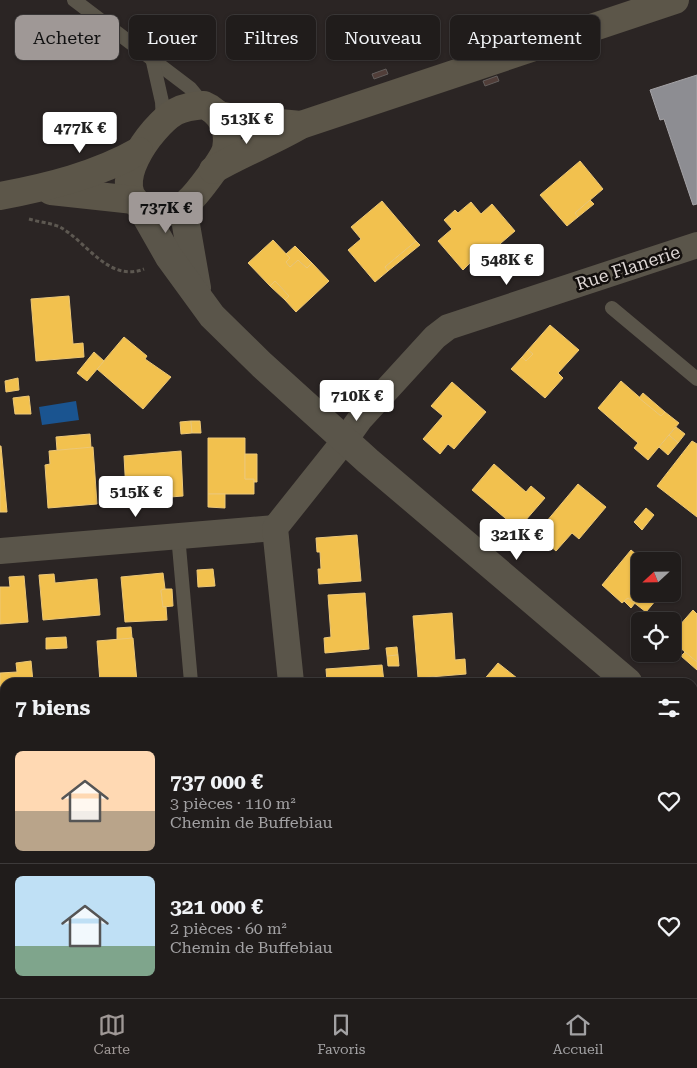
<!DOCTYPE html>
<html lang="fr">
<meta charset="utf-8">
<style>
body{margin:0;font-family:"Roboto Serif",serif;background:#2d2928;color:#f1f3f6;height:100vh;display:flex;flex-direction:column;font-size:19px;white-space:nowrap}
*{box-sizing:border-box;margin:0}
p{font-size:16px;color:#a2a1a3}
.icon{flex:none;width:28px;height:28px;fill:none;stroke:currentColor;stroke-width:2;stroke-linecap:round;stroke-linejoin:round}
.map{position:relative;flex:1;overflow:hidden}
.details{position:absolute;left:0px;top:678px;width:698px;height:321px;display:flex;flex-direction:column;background:#201c1b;border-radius:15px 15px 0 0;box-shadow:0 1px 4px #0004,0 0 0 1px #3d3a3a}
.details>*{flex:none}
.banner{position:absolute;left:15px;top:15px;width:668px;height:45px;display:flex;gap:10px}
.needle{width:32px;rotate:248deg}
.tools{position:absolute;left:631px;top:552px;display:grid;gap:10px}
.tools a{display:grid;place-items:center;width:50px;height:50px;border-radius:8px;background:#201c1b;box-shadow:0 1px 4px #0004,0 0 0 1px #3d3a3a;font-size:25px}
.price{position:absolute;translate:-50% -42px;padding:0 11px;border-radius:5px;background:#fff;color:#222;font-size:16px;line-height:32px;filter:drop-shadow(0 1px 2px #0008)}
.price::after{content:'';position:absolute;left:50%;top:30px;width:15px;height:11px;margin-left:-8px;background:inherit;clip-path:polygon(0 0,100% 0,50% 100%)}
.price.selected{background:#9f9896;color:#111}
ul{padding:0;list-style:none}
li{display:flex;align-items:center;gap:15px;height:125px;padding:0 15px}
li+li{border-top:1px solid #3d3a3a}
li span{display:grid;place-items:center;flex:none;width:140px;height:100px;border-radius:8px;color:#555}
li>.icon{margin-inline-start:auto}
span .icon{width:60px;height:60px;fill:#fffc;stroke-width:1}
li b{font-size:21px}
h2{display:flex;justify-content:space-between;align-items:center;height:60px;padding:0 15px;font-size:21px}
.chip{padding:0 18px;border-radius:8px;background:#201c1b;box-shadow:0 1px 4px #0004,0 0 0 1px #3d3a3a;font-size:18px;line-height:45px}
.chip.selected{background:#9f9896;color:#111}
.tab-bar{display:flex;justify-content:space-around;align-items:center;height:70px;border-top:1px solid #3d3a3a;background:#201c1b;font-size:14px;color:#a2a1a3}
.tab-bar a{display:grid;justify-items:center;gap:2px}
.tab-bar .selected{color:#9f9896}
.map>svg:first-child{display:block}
</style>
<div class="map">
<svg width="697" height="998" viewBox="0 0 697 998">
<rect width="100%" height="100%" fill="#2b2524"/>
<path fill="#1a5490" d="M76 401 79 420 42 425 39 407Z"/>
<g fill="#f2c14e" stroke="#ecc776">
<path d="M580 161 603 189 575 213 578 217 567 226 540 195Z"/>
<path d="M590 200 594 204 578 217 575 213Z"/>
<path d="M382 201 416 241 385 267 388 271 375 282 348 250 361 239 351 227Z"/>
<path d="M471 202 481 214 492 204 515 231 479 262 475 258 463 270 438 241 452 229 444 220 455 210 458 213Z"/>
<path d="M273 240 290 258 286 262 290 267 298 260 307 268 312 263 329 281 296 312 285 300 289 296 275 281 270 286 248 263Z"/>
<path d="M416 241 420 245 388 271 385 267Z"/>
<path d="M295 246 312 263 307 268 298 260 290 267 286 262 290 258 286 254Z"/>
<path d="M275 281 289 296 285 300 270 286Z"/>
<path d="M69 296 73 344 83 343 84 357 36 361 31 299Z"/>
<path d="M550 325 579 350 558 373 563 378 545 398 511 369 522 357 526 361 533 354 528 350Z"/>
<path d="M124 337 147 356 145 359 171 377 143 409 97 369Z"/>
<path d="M528 350 533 354 526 361 522 357Z"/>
<path d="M94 352 104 361 87 381 77 373Z"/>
<path d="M18 378 19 390 6 392 5 381Z"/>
<path d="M621 381 661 416 665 412 679 423 648 460 634 448 638 443 598 408Z"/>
<path d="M452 382 486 412 454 449 448 444 440 454 423 439 443 416 431 406Z"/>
<path d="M643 393 665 412 661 416 639 398Z"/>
<path d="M29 396 31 414H15L13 398Z"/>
<path d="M191 421 192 433 181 434 180 422Z"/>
<path d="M191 421H200L201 433H192Z"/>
<path d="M676 427 685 434 678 443 669 435Z"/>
<path d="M90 434 91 448 57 450 56 437Z"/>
<path d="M669 435 678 443 668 455 659 447Z"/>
<path d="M208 438H245V479H254V494H208Z"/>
<path d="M692 441 697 444V517L657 486Z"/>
<path d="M1 446 7 512H0V446Z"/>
<path d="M93 447 97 504 48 508 45 465 50 464 49 451Z"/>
<path d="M181 451 183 496 170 497 169 490 126 492 124 456Z"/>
<path d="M245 454H257V482H254V479H245Z"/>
<path d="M494 464 526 492 531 486 545 498 518 529 472 490Z"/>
<path d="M578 484 606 507 579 539 572 533 556 551 536 534Z"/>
<path d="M208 494H225V508L208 507Z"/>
<path d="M646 508 654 515 642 530 634 522Z"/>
<path d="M357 535 361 581 319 584 318 569H321L320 552H317L316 538Z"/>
<path d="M631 550 644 561H640V594H661L646 612 628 598 622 603 602 585Z"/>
<path d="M213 569 215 586 198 587 197 570Z"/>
<path d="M163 573 165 589 161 591 163 607 166 606 167 620 125 622 121 577Z"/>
<path d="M54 574 55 583 97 579 100 615 43 620 39 575Z"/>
<path d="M24 576 28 622 0 624V587H10L9 577Z"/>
<path d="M165 589H172L173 606 163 607 161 590Z"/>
<path d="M365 593 369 649 325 653 324 638 331 637 328 595Z"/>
<path d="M628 598 635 603 631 608 624 601Z"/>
<path d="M693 610 697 614V662L672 641V634Z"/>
<path d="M452 613 455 660 465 659 466 674 418 678 413 616Z"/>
<path d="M131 627 132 638 117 640V628Z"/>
<path d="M66 637 67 648 46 649V638Z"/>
<path d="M133 638 137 682H100L97 641Z"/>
<path d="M397 647 398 655 387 656 386 648Z"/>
<path d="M685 652 697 662V670L681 656Z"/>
<path d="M398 655 399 666H388L387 656Z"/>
<path d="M31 661 33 682H5V709H0V673L17 672 16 663Z"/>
<path d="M498 663 522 682H482Z"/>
<path d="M382 665 384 682H327L326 669Z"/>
<path d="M5 743V792H0V744Z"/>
<rect x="0" y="828" width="5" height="46"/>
<path d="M697 963V998H674L677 994H692V969Z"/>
<path d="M447 994V998H429V995Z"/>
</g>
<path fill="#8d8d92" stroke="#a5a3a6" d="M697 75V204L693 205 664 119 660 120 650 90Z"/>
<g fill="#513e39" stroke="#635e5c">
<path d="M386 69 388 74 374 79 372 74Z"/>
<path d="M497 76 499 81 485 86 483 81Z"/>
</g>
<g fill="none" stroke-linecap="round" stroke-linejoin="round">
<path stroke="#5d5851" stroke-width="3" stroke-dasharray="4 2.5" stroke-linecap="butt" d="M29 219C39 222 51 223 60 227 87 242 109 283 144 269"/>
<g stroke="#5a554a" stroke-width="14">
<path d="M74 0 190 88 204 105"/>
<path d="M153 62 162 102 163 122"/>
<path d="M612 308 697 379"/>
<path d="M178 535 191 682"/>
<path d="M0 901H5"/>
</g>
<g stroke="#5a554a" stroke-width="26">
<path d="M0 551 275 528"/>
<path d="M291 682 275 528 345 440 360 419 435 337 448 327 697 245"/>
<path d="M692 869 697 864"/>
<path d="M0 992H5"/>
<path d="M315 994 316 998"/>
<path d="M637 994V998"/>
<path d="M570 998 574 994"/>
</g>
<g stroke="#5a554a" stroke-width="28">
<path d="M189 201 186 225 197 288"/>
<path d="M140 206 169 257 212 316 262 365 368 461 628 682"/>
<path d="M692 738 697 742"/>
</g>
<g stroke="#5c5649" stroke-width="28">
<path d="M204 105C221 112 230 130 226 149 223 160 197 194 188 202 182 207 172 212 164 213 157 214 151 211 145 208 104 190 151 126 175 112 184 107 193 106 204 105Z"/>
<path d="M219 115 239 119 301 125"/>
<path d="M213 170C242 153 272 142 301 125L675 0"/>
<path d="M51 191 134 200"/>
<path d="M0 196C48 187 97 175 139 151"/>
</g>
</g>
<g text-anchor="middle" stroke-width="5" stroke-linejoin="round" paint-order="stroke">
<g font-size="18" fill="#ddd6d4" stroke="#130f0d">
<text transform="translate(628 268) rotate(-18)" y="6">Rue Flanerie</text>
</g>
</g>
</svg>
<div class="tools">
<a><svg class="needle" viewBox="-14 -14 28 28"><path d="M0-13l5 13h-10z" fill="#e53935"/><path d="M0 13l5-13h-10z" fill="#a2a1a3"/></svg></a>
<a><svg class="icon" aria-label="locate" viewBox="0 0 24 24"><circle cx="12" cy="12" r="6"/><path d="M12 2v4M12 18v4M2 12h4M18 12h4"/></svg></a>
</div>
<b class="price" style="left:247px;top:145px">513K €</b>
<b class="price" style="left:80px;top:154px">477K €</b>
<b class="price selected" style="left:166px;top:234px">737K €</b>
<b class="price" style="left:507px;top:286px">548K €</b>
<b class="price" style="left:357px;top:422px">710K €</b>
<b class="price" style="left:136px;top:518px">515K €</b>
<b class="price" style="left:517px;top:561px">321K €</b>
<div class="banner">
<a class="chip selected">Acheter</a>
<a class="chip">Louer</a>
<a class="chip">Filtres</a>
<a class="chip">Nouveau</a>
<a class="chip">Appartement</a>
</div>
<section class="details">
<h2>7 biens<svg class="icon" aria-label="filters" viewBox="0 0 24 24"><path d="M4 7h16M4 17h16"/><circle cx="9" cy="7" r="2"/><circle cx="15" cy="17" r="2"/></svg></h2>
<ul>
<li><span style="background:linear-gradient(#ffd9b3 60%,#b9a48a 0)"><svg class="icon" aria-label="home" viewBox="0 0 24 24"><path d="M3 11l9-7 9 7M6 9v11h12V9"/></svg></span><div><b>737 000 €</b><p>3 pièces · 110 m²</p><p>Chemin de Buffebiau</p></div><svg class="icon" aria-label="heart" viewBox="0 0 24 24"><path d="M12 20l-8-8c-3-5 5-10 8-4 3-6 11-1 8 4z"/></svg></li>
<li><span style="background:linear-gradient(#bfe0f5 70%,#7fa58c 0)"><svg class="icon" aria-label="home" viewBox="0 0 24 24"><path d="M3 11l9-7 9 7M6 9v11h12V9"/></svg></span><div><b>321 000 €</b><p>2 pièces · 60 m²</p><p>Chemin de Buffebiau</p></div><svg class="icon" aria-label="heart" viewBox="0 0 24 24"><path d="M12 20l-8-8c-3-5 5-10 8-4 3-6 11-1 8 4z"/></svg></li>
</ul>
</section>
</div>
<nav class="tab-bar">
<a class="selected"><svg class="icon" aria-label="map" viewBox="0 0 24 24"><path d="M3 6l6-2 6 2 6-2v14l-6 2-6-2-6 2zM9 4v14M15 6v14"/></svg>Carte</a>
<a><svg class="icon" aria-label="saved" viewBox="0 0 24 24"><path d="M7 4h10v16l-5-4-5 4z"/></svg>Favoris</a>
<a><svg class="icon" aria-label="home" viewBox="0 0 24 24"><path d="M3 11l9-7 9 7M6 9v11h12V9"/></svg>Accueil</a>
</nav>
